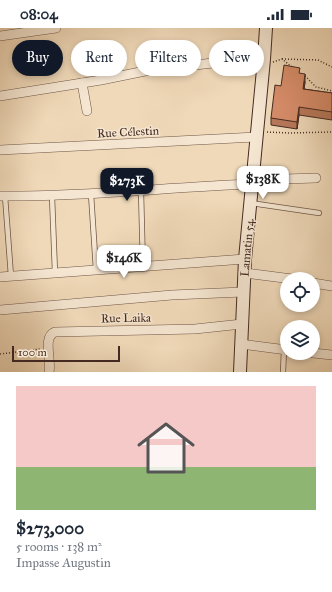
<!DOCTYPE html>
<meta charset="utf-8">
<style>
body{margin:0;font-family:"IM FELL Great Primer",serif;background:#f6f6f7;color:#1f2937;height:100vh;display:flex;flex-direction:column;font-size:15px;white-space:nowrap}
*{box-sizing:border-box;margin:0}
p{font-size:13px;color:#747a83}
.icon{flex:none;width:22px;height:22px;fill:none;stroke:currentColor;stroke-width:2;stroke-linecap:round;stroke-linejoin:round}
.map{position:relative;height:344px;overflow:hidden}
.sheet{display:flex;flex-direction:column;background:#fff;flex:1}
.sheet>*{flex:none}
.guide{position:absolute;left:12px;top:12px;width:308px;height:36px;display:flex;gap:8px}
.controls{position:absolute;left:280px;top:244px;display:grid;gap:8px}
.controls a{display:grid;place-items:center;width:40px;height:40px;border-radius:50%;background:#fff;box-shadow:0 2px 6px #0003;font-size:20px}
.scale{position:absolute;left:12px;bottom:10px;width:108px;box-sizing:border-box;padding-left:4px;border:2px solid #442a21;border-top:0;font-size:11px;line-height:14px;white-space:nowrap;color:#442a21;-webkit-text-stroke:3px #f5e6d2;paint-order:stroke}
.price{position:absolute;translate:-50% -34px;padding:0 9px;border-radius:8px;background:#fff;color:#222;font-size:13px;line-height:26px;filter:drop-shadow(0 1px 2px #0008)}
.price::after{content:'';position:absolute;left:50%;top:24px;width:12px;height:9px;margin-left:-6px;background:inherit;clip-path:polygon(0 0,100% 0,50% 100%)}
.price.active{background:#111827;color:#fff}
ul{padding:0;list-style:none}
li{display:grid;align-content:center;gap:8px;height:212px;padding:0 16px}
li+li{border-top:1px solid #e0e1e3}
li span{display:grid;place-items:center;height:124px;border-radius:0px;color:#555}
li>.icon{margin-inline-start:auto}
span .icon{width:72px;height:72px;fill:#fffc;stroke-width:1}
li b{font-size:17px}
.tag{padding:0 14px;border-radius:18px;background:#fff;box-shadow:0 2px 6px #0003;font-size:14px;line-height:36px}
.tag.active{background:#111827;color:#fff}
.status{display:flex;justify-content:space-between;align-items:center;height:28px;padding:0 20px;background:#fff;direction:ltr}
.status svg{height:11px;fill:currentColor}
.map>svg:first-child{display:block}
</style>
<div class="status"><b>08:04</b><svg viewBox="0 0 49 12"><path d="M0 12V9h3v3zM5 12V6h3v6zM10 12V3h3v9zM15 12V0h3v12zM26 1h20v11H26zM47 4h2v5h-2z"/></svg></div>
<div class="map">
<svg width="332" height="344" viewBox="0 0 332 344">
<rect width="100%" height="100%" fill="#f0d9b9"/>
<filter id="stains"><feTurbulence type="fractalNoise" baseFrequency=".005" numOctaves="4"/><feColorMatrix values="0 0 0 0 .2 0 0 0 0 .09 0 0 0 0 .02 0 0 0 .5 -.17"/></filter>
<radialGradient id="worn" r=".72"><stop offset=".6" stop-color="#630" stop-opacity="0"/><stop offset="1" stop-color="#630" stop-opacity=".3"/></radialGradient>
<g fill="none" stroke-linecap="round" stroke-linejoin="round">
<defs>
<g id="lane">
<path d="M141 163 143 239"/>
<path d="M91 166 96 242"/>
<path d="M5 168 11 248"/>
<path d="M52 168 55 245"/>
<path d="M251 175 319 185"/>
<path d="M283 344 284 322"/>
</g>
<g id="street">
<path d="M0 8 56 0"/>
<path d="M82 55 87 83"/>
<path d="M0 68 101 52 150 42 213 35 264 31"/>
<path d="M0 122 257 109"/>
<path d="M253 152 316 150"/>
<path d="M0 168C84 169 168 159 253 156"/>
<path d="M245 245 292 251"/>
<path d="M0 249 245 231"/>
<path d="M313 255 332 258"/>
<path d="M0 282 172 267 243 264"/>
<path d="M241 316 287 322"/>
<path d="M313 325 332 327"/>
<path d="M49 344C52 333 42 309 55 304L195 301 242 296"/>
</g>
<path id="secondary" d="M240 344 245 231 264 31 266 0"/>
</defs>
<use href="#lane" stroke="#6f5647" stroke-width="6"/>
<use href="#street" stroke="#6f5647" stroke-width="10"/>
<use href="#secondary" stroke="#442a21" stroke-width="14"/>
<g stroke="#442a21" stroke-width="1.5" stroke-dasharray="1 2" stroke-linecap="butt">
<path d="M282 31 318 32 332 39"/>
<path d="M273 34 282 31 292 39"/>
<path d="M305 48 316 59 332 63"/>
<path d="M267 104 289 105 332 104"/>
<path d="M0 326 40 321"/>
</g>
<use href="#lane" stroke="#f5e6d2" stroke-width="4.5"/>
<use href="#street" stroke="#f5e6d2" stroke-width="9"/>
<use href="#secondary" stroke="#f5e6d2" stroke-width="12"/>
</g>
<path fill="#b8785a" stroke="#442a21" d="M300 45 305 54 304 61 332 65V92L299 87 297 101 271 97V90Z"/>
<g fill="#96624a" stroke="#442a21">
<path d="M305 46V54L303 69V61Z"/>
<path d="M299 79V87L297 101V94Z"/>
</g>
<path fill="#d68c69" stroke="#442a21" d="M284 37 300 40 299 45 305 46 303 61 332 65V84L299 79 297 94 271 90 275 57 281 58Z"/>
<g text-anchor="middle" stroke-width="3" stroke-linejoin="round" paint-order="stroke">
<g font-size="12" fill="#442a21" stroke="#f5e6d2">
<text transform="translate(128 104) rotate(-3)" y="4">Rue Célestin</text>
<text transform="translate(247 220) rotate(-85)" y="4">Lamatin 54</text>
<text transform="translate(126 290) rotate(-1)" y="4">Rue Laika</text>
</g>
</g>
<rect width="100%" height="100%" filter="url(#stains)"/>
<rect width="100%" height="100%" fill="url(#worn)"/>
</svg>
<div class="controls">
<a><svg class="icon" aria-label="locate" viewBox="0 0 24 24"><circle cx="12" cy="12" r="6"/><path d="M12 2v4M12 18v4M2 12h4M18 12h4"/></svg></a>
<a><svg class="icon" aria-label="layers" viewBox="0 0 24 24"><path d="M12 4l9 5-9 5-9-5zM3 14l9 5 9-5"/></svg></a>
</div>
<div class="scale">100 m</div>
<b class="price" style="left:263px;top:172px">$138K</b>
<b class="price active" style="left:127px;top:174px">$273K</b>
<b class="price" style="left:124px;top:251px">$146K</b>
<div class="guide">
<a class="tag active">Buy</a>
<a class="tag">Rent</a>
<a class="tag">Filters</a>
<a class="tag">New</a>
</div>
</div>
<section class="sheet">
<ul>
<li><span style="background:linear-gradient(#f6c9c9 65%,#8fb573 0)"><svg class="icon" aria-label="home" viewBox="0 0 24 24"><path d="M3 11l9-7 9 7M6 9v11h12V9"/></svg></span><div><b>$273,000</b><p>5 rooms · 138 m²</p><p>Impasse Augustin</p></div></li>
</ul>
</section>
